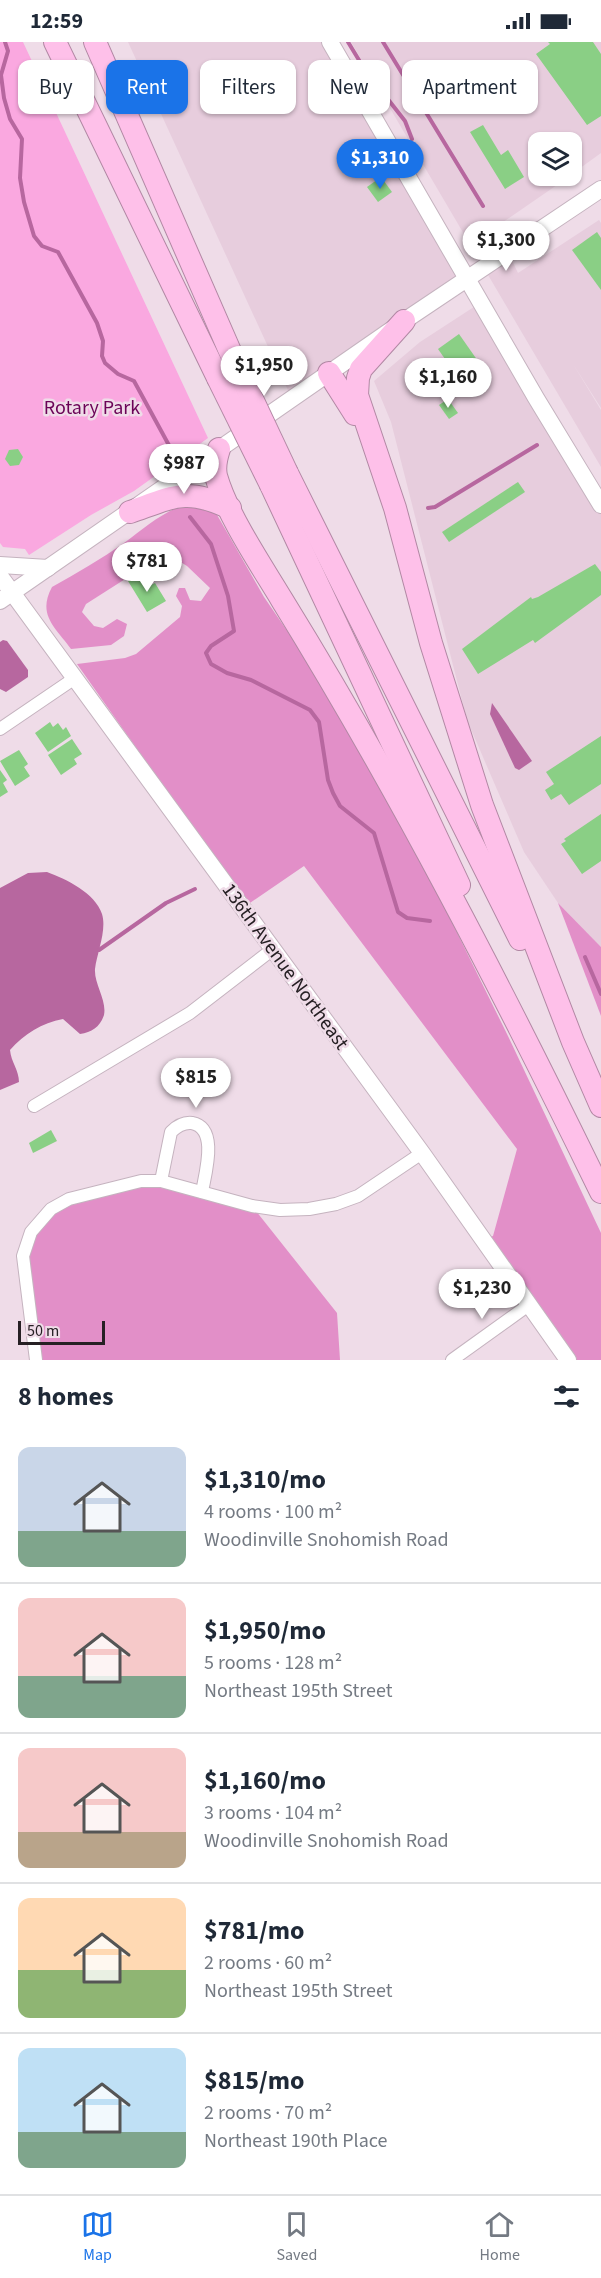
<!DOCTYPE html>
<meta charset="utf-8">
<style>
body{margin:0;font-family:"Source Sans 3",sans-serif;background:#f6f6f7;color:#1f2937;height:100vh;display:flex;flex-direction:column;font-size:22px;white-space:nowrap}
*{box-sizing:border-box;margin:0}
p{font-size:20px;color:#747a83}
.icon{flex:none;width:33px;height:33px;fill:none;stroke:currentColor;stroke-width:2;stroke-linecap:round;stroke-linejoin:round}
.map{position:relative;height:1318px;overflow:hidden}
.side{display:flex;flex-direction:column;background:#fff;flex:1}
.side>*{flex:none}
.top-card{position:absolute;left:18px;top:18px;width:566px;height:54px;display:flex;gap:12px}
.controls{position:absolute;left:528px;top:90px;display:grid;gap:12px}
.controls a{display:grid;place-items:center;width:54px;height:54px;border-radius:12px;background:#fff;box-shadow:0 2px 4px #0004;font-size:30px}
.scale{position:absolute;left:18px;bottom:15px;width:87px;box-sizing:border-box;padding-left:6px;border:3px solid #262024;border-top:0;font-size:16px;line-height:21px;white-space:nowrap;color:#262024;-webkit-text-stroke:4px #efdce8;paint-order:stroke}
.price{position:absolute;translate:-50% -51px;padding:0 14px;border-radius:21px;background:#fff;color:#222;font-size:20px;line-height:39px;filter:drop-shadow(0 2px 3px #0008)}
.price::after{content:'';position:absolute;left:50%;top:36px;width:18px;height:14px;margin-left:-9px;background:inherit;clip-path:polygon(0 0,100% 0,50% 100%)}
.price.on{background:#1a73e8;color:#fff}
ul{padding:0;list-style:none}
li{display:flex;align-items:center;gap:18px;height:150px;padding:0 18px}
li+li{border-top:2px solid #e0e1e3}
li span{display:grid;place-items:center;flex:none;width:168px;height:120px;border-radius:12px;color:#555}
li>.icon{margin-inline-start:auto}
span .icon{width:72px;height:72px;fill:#fffc;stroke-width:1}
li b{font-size:26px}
h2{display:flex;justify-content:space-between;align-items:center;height:72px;padding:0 18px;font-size:26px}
.chip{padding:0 21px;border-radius:12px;background:#fff;box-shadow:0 2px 4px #0004;font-size:21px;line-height:54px}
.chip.on{background:#1a73e8;color:#fff}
.status{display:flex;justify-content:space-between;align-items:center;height:42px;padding:0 30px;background:#fff;direction:ltr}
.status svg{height:16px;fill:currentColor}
.tab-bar{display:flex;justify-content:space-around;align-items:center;height:84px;border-top:2px solid #e0e1e3;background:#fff;font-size:16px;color:#747a83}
.tab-bar a{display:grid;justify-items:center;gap:3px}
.tab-bar .on{color:#1a73e8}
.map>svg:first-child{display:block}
</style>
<div class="status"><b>12:59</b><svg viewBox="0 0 49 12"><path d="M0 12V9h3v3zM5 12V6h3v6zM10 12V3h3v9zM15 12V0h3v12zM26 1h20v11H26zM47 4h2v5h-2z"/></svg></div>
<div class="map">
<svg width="601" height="1318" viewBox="0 0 601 1318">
<rect width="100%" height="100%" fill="#efdce8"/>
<g fill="#e7cddd">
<path d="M128 0H330L466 236 292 357Z"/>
<path d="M351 0H601V111L572 132V100H538V134H570L496 185 518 231 599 178 601 181V366L573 322 601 368V425Z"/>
<path d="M480 261 601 462V905L558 861 524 810 467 678 391 380 374 339 420 300Z"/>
</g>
<path fill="#faa8e0" d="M0 0H23L208 396 134 449 91 473 29 513 25 507 3 505 0 501Z"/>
<g fill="#e28fc8">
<path d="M192 461 216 471 264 555 305 615 396 767 507 992 601 1191V1318H567L484 1197 493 1194 517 1107 304 824 247 863 77 622 125 616 136 612 180 575 182 564 176 554 179 546H185L190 558 201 559 210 546 187 524 166 511 86 562 82 570 94 584 103 586 117 577 127 582 124 594 111 603 71 607C55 585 37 573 52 545 77 531 101 517 124 501 146 485 165 467 192 461Z"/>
<path d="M558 861 601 905V974Z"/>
<path d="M141 1139 252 1164 337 1271 340 1318H36C30 1281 10 1187 53 1166 79 1153 112 1148 141 1139Z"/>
</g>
<g fill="#b7679f">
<path d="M3 598 7 599 28 628V635L6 650 0 647V600Z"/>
<path d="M492 661 532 719 519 728 515 726 490 672Z"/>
<path d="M47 830C66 837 95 851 102 872 107 888 97 911 95 927 94 942 107 958 104 973 100 985 92 990 80 992L63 977C42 981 24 992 10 1008 11 1020 19 1028 19 1040L0 1048V846L28 831Z"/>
</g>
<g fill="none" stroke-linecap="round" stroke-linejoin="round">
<g stroke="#b7679f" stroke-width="4">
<path d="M5 0 8 9 1 33 4 56 10 77 22 97 20 136 24 160 34 194 42 204 58 210 97 281 103 299 102 314 105 321 118 332 134 339 171 407"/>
<path d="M348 0 365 28 405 79 412 97"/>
<path d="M383 0 483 164"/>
<path d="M428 466 435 465 537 403"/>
<path d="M190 475 211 502 228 554 234 589 211 604 206 611 211 622 227 631 251 638 310 668 319 680 328 738 333 751 340 764 374 791 398 870 407 876 430 879"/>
<path d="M99 908 166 861 195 847"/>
<path d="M585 915 601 952"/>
</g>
</g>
<g fill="#8acf85">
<path d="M548 0H593L601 12V74L587 83 536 12 550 2Z"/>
<path d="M483 83 501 113 508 108 524 135 505 147 470 90Z"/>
<path d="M381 135 392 150 378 160 367 145Z"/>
<path d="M597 190 601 196V248L572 208Z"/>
<path d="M459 292 480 322 459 337 438 307Z"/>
<path d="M448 357 458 371 449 377 439 363Z"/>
<path d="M18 407 23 415 19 423 10 424 5 417 9 408Z"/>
<path d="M518 440 525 450 449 500 442 490Z"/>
<path d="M595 522 601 530V553L535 601 533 598 478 632 462 607 531 555 532 557 538 555Z"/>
<path d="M142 532 149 544 155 541 166 559 147 570 128 539Z"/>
<path d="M50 680 53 685 58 681 63 688 66 685 71 694 48 710 35 691Z"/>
<path d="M601 694V742L569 763 561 752 551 758 545 748 554 742 546 730Z"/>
<path d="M72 697 82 712 74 717 77 722 61 733 48 713Z"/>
<path d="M19 708 28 722 24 725 30 734 15 744 0 719Z"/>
<path d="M0 728 7 738 3 741 8 750 0 755Z"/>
<path d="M601 772V819L582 832 561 802 566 799 564 797Z"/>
<path d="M51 1088 57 1099 33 1111 29 1101Z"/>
</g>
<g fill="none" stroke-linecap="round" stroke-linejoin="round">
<defs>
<g id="street">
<path d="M0 687 75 636"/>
<path d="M34 1064 190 971 273 907"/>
<path d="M161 1139 171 1090C177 1084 183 1080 192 1081 219 1086 205 1132 202 1150"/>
<path d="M36 1318 23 1214 31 1190 51 1167 69 1157 141 1139H161L252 1164 280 1168 309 1167 336 1162 358 1154 422 1111"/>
<path d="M452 1318 530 1262"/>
</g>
<g id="secondary">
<path d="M330 0 536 356 601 463"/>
<path d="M0 523 48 526"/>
<path d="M0 534 422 1111 568 1318"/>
<path d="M0 559 404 279 601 147"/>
</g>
<g id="highway">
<path d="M55 0 218 336"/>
<path d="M95 0 236 323"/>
<path d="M404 279 361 327 358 336 357 353 395 466 431 601 482 763 573 1000 601 1064"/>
<path d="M329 331 355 372"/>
<path d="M219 407C216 416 214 425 216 434 227 473 261 523 282 558 400 749 503 949 601 1150"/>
<path d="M287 431 520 897"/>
<path d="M271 443 459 843"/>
<path d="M130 470C173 455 186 445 230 466"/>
</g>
</defs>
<use href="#street" stroke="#c5b3bf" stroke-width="14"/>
<use href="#secondary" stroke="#c5b3bf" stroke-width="18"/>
<use href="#highway" stroke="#b288a4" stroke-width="24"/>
<use href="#street" stroke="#fff" stroke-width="12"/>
<use href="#secondary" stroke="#fff" stroke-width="16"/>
<use href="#highway" stroke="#fec0e9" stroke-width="22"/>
<defs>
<g id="highway-bridge">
<path d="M236 323 287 431"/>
<path d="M218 336 271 443"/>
</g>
</defs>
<use href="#highway-bridge" stroke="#b288a4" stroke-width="24" stroke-linecap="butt"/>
<use href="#highway-bridge" stroke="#fec0e9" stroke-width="22"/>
</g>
<g text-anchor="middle" stroke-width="5" stroke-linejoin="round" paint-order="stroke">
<g font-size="20" fill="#6b0357" stroke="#efdce8">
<text x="92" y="372">Rotary Park</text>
</g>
<g font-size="20" fill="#262024" stroke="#efdce8">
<text transform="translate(286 924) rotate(54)" y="7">136th Avenue Northeast</text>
</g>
</g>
</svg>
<div class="controls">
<a><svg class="icon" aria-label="layers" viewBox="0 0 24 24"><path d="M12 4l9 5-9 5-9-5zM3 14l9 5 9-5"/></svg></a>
</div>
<div class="scale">50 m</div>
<b class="price on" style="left:380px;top:148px">$1,310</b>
<b class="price" style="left:506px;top:230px">$1,300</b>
<b class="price" style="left:264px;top:355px">$1,950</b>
<b class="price" style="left:448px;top:367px">$1,160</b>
<b class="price" style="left:184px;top:453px">$987</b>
<b class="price" style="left:147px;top:551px">$781</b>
<b class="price" style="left:196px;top:1067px">$815</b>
<b class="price" style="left:482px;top:1278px">$1,230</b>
<div class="top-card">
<a class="chip">Buy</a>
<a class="chip on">Rent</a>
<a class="chip">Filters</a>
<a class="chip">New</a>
<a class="chip">Apartment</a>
</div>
</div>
<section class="side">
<h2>8 homes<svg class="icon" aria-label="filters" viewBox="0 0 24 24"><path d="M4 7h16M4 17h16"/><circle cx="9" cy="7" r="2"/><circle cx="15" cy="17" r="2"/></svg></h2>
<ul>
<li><span style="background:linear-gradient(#c9d6e8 70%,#7fa58c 0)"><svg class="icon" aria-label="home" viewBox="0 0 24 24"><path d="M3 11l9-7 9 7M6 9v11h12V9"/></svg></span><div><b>$1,310/mo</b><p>4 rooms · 100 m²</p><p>Woodinville Snohomish Road</p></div></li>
<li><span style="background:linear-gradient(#f6c9c9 65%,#7fa58c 0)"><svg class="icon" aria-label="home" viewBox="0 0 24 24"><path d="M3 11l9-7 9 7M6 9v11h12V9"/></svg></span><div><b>$1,950/mo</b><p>5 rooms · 128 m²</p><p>Northeast 195th Street</p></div></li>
<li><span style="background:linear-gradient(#f6c9c9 70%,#b9a48a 0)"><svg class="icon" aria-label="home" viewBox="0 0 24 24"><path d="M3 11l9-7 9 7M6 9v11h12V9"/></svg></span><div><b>$1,160/mo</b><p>3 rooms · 104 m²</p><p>Woodinville Snohomish Road</p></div></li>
<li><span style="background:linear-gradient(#ffd9b3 60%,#8fb573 0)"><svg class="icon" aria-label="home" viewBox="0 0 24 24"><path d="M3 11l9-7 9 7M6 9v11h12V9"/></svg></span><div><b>$781/mo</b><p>2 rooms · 60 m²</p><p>Northeast 195th Street</p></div></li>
<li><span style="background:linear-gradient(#bfe0f5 70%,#7fa58c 0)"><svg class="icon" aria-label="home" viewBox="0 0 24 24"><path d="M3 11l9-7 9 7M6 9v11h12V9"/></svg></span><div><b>$815/mo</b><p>2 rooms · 70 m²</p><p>Northeast 190th Place</p></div></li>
</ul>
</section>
<nav class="tab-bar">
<a class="on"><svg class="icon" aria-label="map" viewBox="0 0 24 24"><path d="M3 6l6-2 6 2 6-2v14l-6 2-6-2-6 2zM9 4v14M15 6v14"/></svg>Map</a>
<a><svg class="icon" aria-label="saved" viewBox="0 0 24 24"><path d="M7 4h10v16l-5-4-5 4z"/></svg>Saved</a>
<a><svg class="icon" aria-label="home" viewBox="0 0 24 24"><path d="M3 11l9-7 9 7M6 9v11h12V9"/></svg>Home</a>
</nav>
